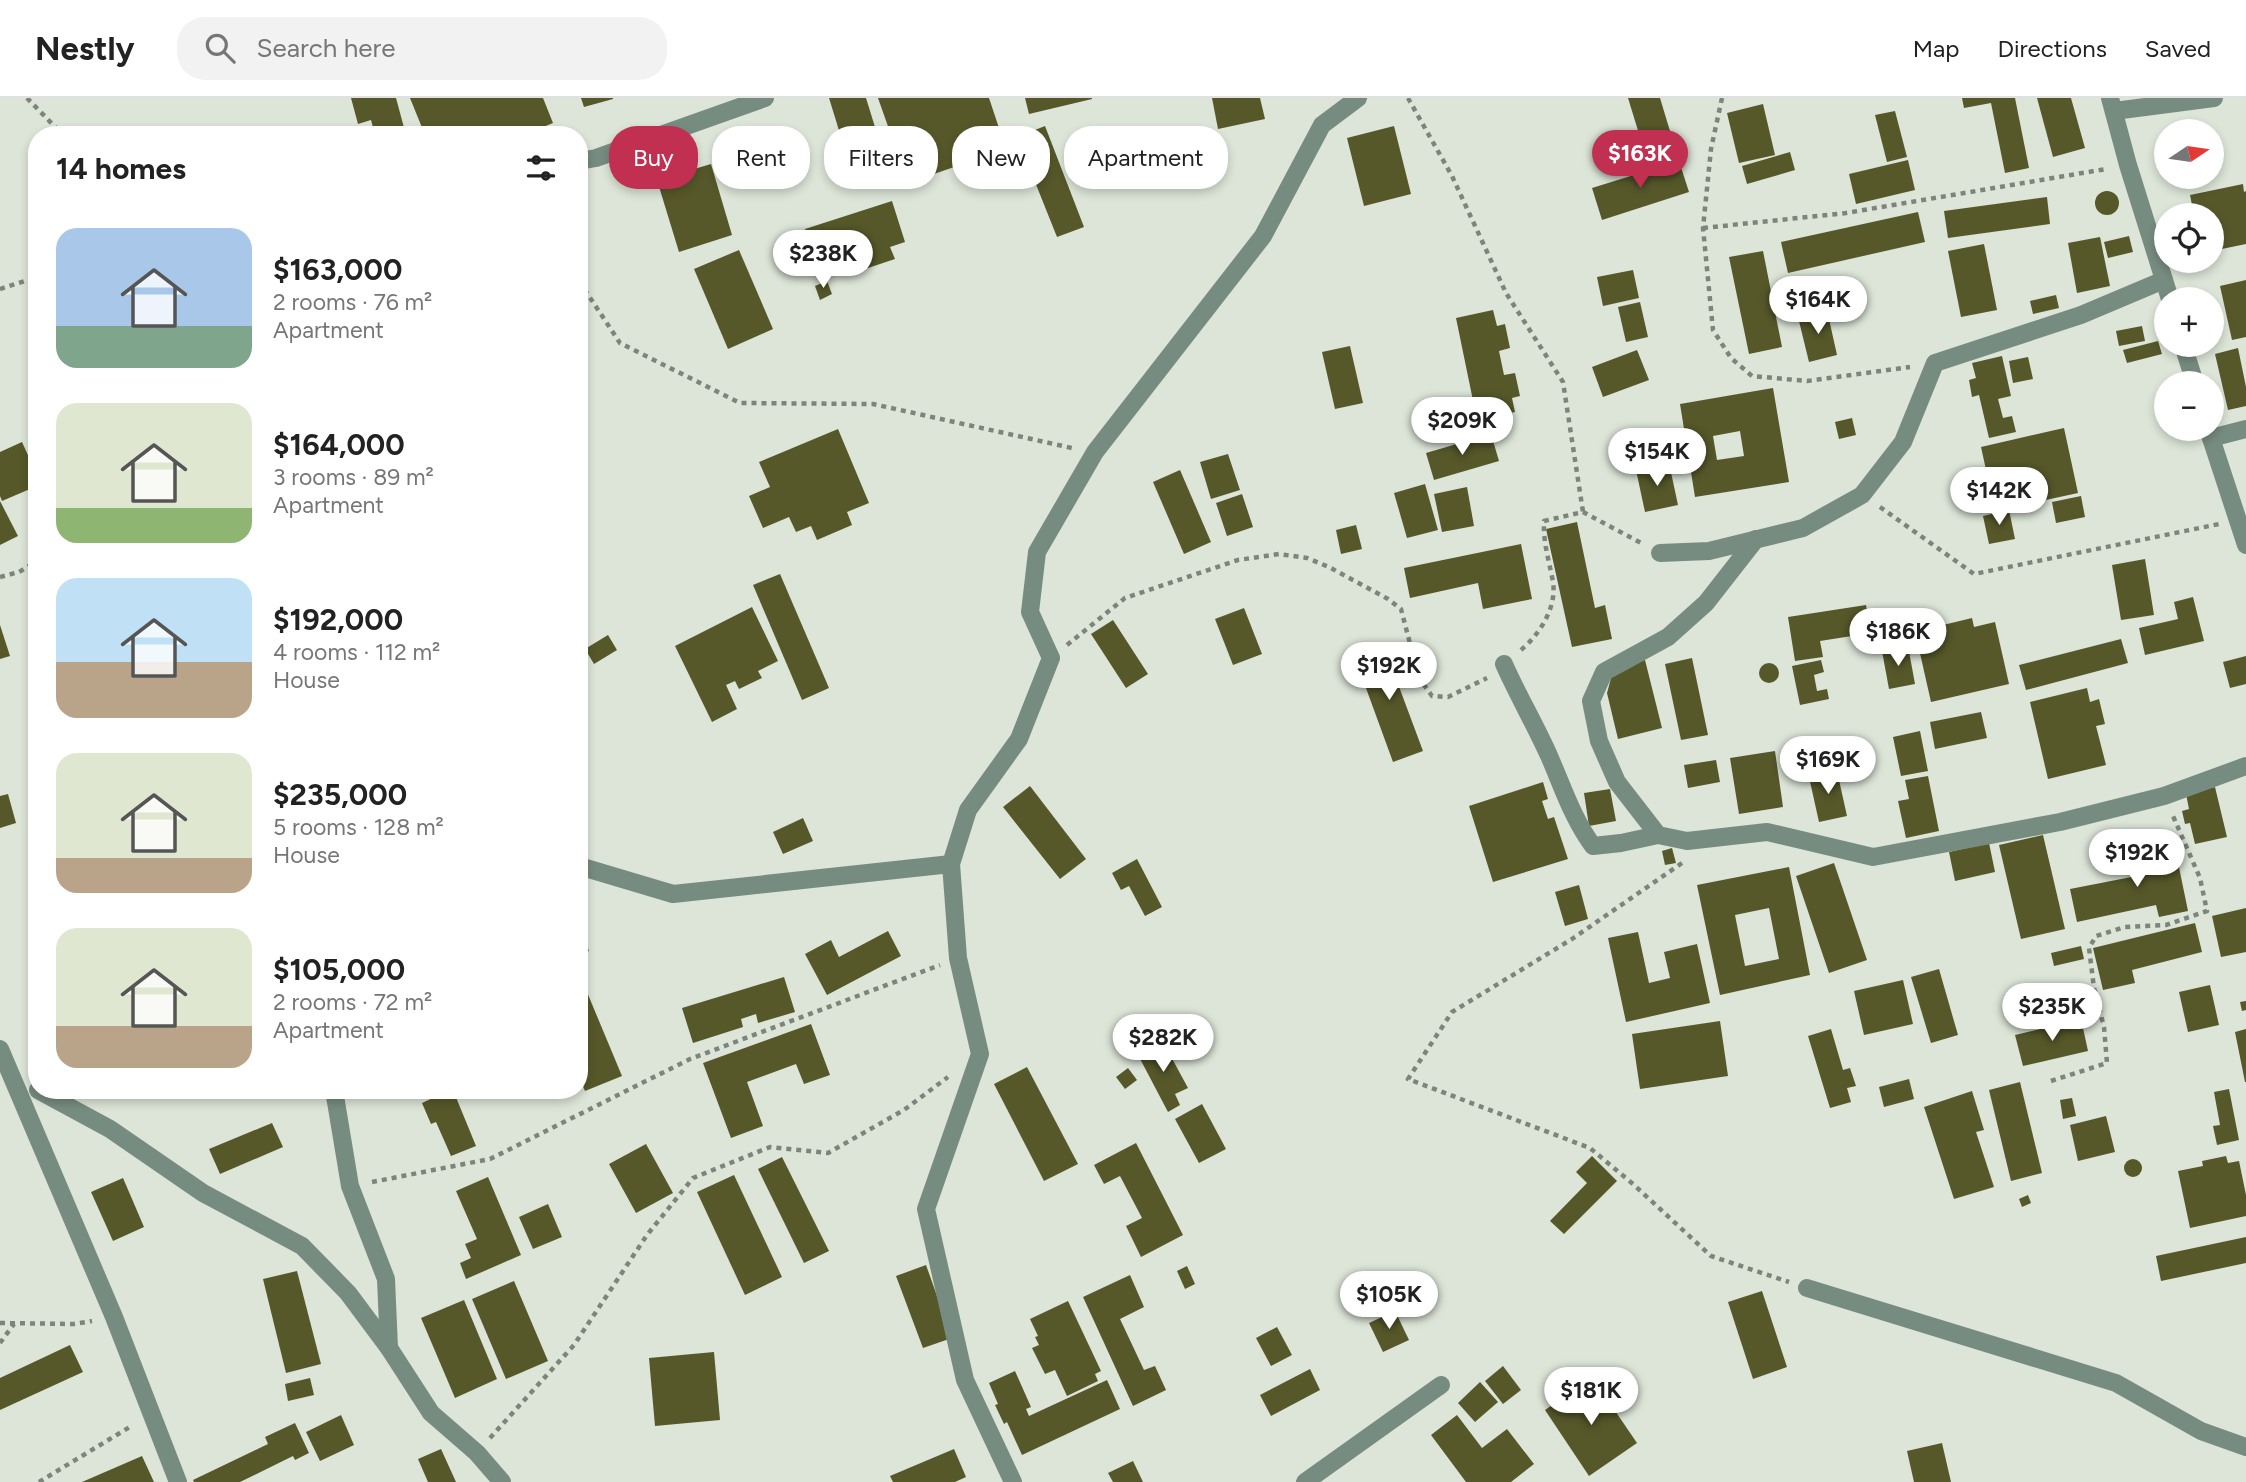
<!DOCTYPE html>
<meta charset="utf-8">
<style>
body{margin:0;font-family:Figtree,sans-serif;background:#f2f2f2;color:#222;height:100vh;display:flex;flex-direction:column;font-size:26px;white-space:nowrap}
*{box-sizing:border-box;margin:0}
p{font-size:23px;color:#767676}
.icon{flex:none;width:38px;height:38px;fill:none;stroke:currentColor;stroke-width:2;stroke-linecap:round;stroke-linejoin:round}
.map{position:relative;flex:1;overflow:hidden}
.sheet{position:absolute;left:28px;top:28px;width:560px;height:973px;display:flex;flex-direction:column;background:#fff;border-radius:28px;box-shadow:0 4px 10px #0003}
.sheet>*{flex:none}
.hud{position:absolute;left:609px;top:28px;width:665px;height:63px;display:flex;gap:14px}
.needle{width:46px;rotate:77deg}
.controls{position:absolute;left:2154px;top:21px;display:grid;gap:14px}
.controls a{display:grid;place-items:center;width:70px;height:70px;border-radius:50%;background:#fff;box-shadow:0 4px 10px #0003;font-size:35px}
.price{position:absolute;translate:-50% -60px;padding:0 16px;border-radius:24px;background:#fff;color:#222;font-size:23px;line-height:46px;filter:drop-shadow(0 2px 4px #0008)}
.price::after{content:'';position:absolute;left:50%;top:42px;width:21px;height:16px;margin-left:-10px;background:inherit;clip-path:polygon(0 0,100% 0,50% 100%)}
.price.on{background:#c13051;color:#fff}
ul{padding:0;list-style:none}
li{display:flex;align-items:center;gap:21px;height:175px;padding:0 28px}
li span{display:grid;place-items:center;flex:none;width:196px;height:140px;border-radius:21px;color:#555}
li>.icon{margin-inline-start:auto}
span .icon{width:84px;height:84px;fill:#fffc;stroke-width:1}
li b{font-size:30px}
h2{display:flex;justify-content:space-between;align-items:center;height:84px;padding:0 28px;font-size:30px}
.tag{padding:0 24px;border-radius:28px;background:#fff;box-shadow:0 4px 10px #0003;font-size:24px;line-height:63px}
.tag.on{background:#c13051;color:#fff}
header{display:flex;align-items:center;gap:42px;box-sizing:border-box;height:98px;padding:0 35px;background:#fff;border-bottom:2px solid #e0e0e0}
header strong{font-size:33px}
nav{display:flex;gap:38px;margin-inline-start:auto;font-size:24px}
.search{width:490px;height:63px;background:#f2f2f2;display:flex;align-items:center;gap:18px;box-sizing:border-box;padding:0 24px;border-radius:28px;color:#767676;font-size:26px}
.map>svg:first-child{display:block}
</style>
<header>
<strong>Nestly</strong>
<div class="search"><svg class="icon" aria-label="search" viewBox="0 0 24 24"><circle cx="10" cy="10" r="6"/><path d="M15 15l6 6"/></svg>Search here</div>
<nav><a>Map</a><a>Directions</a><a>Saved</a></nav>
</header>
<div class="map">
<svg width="2246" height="1384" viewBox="0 0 2246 1384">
<rect width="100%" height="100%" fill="#dce5d8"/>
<g fill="#56582a" fill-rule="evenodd">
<path d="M351 0H396L406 37H375L371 22 358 26Z"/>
<path d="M410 0H543L553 25 524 37H425Z"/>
<path d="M581 0H613V1L584 9Z"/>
<path d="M829 0H866L884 58 850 68Z"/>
<path d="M878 0H989L1006 51 908 85Z"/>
<path d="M1025 0H1092V1L1029 16Z"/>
<path d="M1212 0H1260L1265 21 1218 31Z"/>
<path d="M1628 0H1660L1673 43 1644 52Z"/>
<path d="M1962 0H2015L2029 70 2005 75 1991 5 1964 10Z"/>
<path d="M2037 0H2071L2085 50 2053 59Z"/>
<path d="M1763 6 1775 57 1739 65 1727 15Z"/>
<path d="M1895 13 1907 59 1887 64 1875 17Z"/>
<path d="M1045 28 1084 129 1057 139 1017 39Z"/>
<path d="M1394 28 1411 96 1364 108 1347 40Z"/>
<path d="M1790 54 1795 72 1747 86 1742 68Z"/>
<path d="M1908 62 1915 92 1856 106 1849 76Z"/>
<path d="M1679 63 1689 94 1602 122 1592 90Z"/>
<path d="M711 66 732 137 679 154 657 82Z"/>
<path d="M2243 86 2244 94 2246 93V146L2212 153V117H2194L2190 97Z"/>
<circle cx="2107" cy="105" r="12"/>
<path d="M2047 99 2050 126 1948 140 1944 113Z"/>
<path d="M892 103 905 144 890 149 895 161 868 170 864 159 833 169 826 149 812 153 805 131Z"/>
<path d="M1918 114 1925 144 1788 175 1781 144Z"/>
<path d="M2129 138 2133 154 2108 160 2104 144Z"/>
<path d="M2100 139 2110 188 2077 195 2068 145Z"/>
<path d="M1984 146 1997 212 1961 219 1948 153Z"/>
<path d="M739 152 773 231 728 251 694 171Z"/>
<path d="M1763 153 1782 249 1749 256 1729 159Z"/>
<path d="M1633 172 1639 200 1603 208 1597 179Z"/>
<path d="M2246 182V239L2232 242 2220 188Z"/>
<path d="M827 183 832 196 820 202 815 188Z"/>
<path d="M2056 197 2059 210 2033 216 2030 203Z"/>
<path d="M1640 204 1648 239 1626 244 1618 209Z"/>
<path d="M1493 212 1497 228 1505 226 1510 250 1499 253 1504 277 1515 275 1520 298 1512 300 1515 314 1477 322 1456 220Z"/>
<path d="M1827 212 1837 257 1809 264 1798 219Z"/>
<path d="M2142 228 2145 243 2119 248 2116 233Z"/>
<path d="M2158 243 2162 256 2127 265 2123 252Z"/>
<path d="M1350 248 1363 305 1335 311 1322 254Z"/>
<path d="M2238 250 2246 289V308L2228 312 2215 256Z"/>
<path d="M1637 252 1649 282 1603 299 1592 269Z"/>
<path d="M2002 258 2011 298 1998 301 2003 320 2012 318 2016 334 1989 340 1979 297 1972 299 1969 282 1976 280 1972 265Z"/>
<path d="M2028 259 2033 281 2013 285 2009 263Z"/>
<path d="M1773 290 1789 384 1695 399 1680 306ZM1740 333 1744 358 1717 362 1713 338Z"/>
<path d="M1852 320 1856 337 1839 341 1835 324Z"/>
<path d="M2064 330 2078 395 1995 413 1981 349Z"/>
<path d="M838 331 869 405 847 414 852 427 817 442 811 428 796 434 789 419 763 430 749 398 770 389 759 364Z"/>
<path d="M1491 336 1499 363 1434 382 1426 355Z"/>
<path d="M22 344 37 377V388L2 403 0 398V354Z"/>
<path d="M1228 356 1240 392 1211 401 1200 364Z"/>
<path d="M1669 365 1678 407 1645 414 1636 372Z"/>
<path d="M1180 372 1211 444 1184 456 1153 384Z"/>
<path d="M1425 386 1438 432 1407 440 1394 395Z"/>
<path d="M1467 389 1474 428 1442 434 1434 396Z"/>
<path d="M1242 396 1253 429 1227 438 1216 405Z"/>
<path d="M2081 398 2085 419 2056 425 2052 404Z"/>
<path d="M0 403 18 438 0 447Z"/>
<path d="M2009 412 2015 441 1989 446 1983 418Z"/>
<path d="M1577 424 1595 510 1605 507 1612 541 1572 549 1546 431Z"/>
<path d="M1356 427 1362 451 1341 456 1336 432Z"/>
<path d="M1521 446 1532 501 1483 511 1478 485 1410 500 1404 470Z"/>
<path d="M2145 461 2154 517 2121 522 2112 467Z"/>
<path d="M780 476 829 590 802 602 753 487Z"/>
<path d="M2193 499 2204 543 2145 557 2139 530 2178 521 2174 504Z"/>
<path d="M1866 507 1871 535 1820 543 1823 559 1795 563 1788 519Z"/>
<path d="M752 509 778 563 758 573 762 580 739 591 735 583 726 587 737 611 712 624 675 548Z"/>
<path d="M1244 510 1262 556 1233 567 1215 521Z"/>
<path d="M1972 520 1974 529 1995 524 2009 586 1931 604 1917 542 1941 536 1939 528Z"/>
<path d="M1113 522 1148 576 1126 590 1091 536Z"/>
<path d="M0 527 10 558 0 561Z"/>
<path d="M608 537 617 552 594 566 585 551Z"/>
<path d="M2121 541 2128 565 2026 592 2019 567Z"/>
<path d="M1389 547 1403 585 1398 586 1423 653 1393 664 1355 560Z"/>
<path d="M1908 548 1915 586 1889 591 1882 553Z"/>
<path d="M2246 558V586L2230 590 2223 564Z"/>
<path d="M1692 560 1708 637 1681 642 1665 566Z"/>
<path d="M1645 562 1662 630 1618 641 1607 595 1614 569Z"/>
<path d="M1821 562 1824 574 1814 577 1817 593 1827 591 1829 601 1800 607 1792 568Z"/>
<circle cx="1769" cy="575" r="10"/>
<path d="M2087 590 2090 604 2099 601 2105 626 2096 628 2106 667 2048 681 2030 604Z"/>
<path d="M1981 614 1987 640 1935 651 1930 624Z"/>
<path d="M1920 633 1928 673 1901 678 1893 639Z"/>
<path d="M1775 653 1783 709 1739 716 1730 660Z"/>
<path d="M1716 662 1720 684 1688 690 1684 667Z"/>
<path d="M1837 673 1847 718 1819 724 1809 679Z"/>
<path d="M1928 678 1939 733 1906 740 1898 703 1909 701 1905 682Z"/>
<path d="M1543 684 1548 701 1542 703 1548 721 1554 719 1568 761 1493 784 1469 708Z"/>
<path d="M1030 688 1086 761 1060 781 1003 709Z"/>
<path d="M2215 689 2227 739 2195 746 2190 725 2185 726 2182 713 2189 711 2186 696Z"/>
<path d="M1610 691 1616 723 1589 728 1584 695Z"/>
<path d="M8 696 16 725 0 730V698Z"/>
<path d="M803 720 813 743 783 756 773 734Z"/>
<path d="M2043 737 2065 831 2021 841 1999 747Z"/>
<path d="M2173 740 2188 813 2159 819 2156 807 2077 824 2070 791 2152 775 2146 745Z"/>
<path d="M1989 745 1995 774 1955 783 1949 754Z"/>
<path d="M1672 750 1676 765 1665 767 1662 753Z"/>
<path d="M1137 761 1162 809 1145 818 1129 788 1121 792 1112 775Z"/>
<path d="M1834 765 1867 862 1829 875 1796 778Z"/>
<path d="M1789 769 1810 877 1720 897 1697 787ZM1769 810 1779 861 1745 868 1735 817Z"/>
<path d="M1579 787 1588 821 1565 828 1555 794Z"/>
<path d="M2246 810V854L2221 859 2212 818Z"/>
<path d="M2195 825 2202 854 2132 872 2135 885 2103 892 2093 850Z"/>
<path d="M579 829 589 853 579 857Z"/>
<path d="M888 833 901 858 827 897 805 856 831 842 839 859Z"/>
<path d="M1638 834 1649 885 1670 880 1664 854 1697 846 1710 905 1626 924 1608 840Z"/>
<path d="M2081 848 2084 861 2054 868 2051 855Z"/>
<path d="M1939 871 1958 937 1931 945 1911 879Z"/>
<path d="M579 875 622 978 585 993 579 979Z"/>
<path d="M784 879 795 914 758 925 756 916 741 921 743 929 693 945 682 910Z"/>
<path d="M1903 882 1913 926 1864 937 1854 893Z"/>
<path d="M2210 887 2219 927 2188 934 2179 894Z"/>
<path d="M2246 903V912L2242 913 2240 904Z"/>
<path d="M2081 921 2088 953 2023 968 2015 937Z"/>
<path d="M1720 923 1728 978 1640 991 1632 936Z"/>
<path d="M811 926 830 977 804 986 796 966 747 984 763 1028 731 1040 703 965Z"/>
<path d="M1831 931 1843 972 1850 970 1856 988 1847 990 1851 1004 1830 1010 1808 938Z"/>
<path d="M2246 931V984H2245L2235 934Z"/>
<path d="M1162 942 1188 990 1175 996 1180 1007 1168 1014 1137 955Z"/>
<path d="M1027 969 1078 1066 1044 1083 994 986Z"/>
<path d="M1128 970 1137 982 1125 991 1116 979Z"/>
<path d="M1909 981 1914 1001 1884 1009 1879 989Z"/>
<path d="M2020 984 2042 1075 2011 1083 1989 992Z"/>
<path d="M2229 991 2239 1042 2217 1047 2213 1028 2220 1027 2214 994Z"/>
<path d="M450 992H453L476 1048 451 1058 436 1024 431 1026 422 1005Z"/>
<path d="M1972 993 1984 1032 1976 1034 1994 1089 1954 1101 1924 1009Z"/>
<path d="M2072 1000 2076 1018 2063 1021 2060 1002Z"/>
<path d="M1202 1006 1226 1051 1199 1065 1175 1021Z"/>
<path d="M2106 1018 2115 1054 2078 1063 2070 1027Z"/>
<path d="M272 1025 283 1049 220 1076 209 1051Z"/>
<path d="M1136 1045 1183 1137 1141 1159 1126 1128 1142 1120 1120 1078 1104 1086 1094 1067Z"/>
<path d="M646 1046 673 1095 636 1115 609 1066Z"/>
<path d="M1592 1058 1617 1083 1564 1136 1550 1123 1587 1085 1576 1074Z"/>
<path d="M2226 1058 2228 1065 2239 1063 2246 1097V1118L2190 1130 2178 1073 2203 1068 2202 1063Z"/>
<path d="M782 1059 829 1153 804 1165 758 1071Z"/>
<circle cx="2133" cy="1070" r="9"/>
<path d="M734 1077 782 1179 745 1197 697 1094Z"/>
<path d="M488 1079 521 1157 466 1181 460 1165 471 1160 465 1146 477 1141 456 1093Z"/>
<path d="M123 1080 144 1129 113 1143 91 1094Z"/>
<path d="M2028 1097 2031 1105 2022 1109 2019 1101Z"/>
<path d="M548 1106 562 1139 533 1151 519 1119Z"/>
<path d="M2246 1139V1165L2161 1183 2156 1158Z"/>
<path d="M926 1167 952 1240 923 1250 896 1178Z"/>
<path d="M1187 1168 1195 1186 1185 1191 1177 1173Z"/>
<path d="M297 1173 321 1266 286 1275 263 1181Z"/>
<path d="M1130 1177 1144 1209 1120 1221 1144 1272 1155 1268 1166 1292 1133 1308 1083 1199Z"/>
<path d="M514 1183 548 1263 506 1281 472 1201Z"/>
<path d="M1762 1193 1787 1269 1753 1281 1728 1204Z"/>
<path d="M464 1202 497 1281 455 1300 421 1220Z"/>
<path d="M1068 1203 1101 1273 1095 1276 1098 1283 1067 1298 1055 1272 1045 1276 1032 1250 1039 1247 1035 1239 1038 1238 1030 1221Z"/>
<path d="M1395 1213 1409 1242 1383 1254 1369 1225Z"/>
<path d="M1277 1229 1292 1257 1271 1268 1256 1240Z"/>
<path d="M70 1247 83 1274 0 1312V1280Z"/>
<path d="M714 1254 720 1322 655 1328 649 1260Z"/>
<path d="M1503 1268 1521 1292 1503 1306 1485 1283Z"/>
<path d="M1310 1271 1320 1292 1271 1318 1260 1297Z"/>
<path d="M1015 1273 1031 1309 1026 1311 1029 1318 1107 1282 1120 1311 1022 1357 1007 1324 1004 1326 995 1307 998 1306 989 1285Z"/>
<path d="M1592 1279 1637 1345 1589 1378 1545 1312Z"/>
<path d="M310 1280 314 1297 288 1303 285 1286Z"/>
<path d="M1480 1284 1498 1304 1475 1324 1458 1305Z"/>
<path d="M341 1317 354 1347 320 1363 306 1334Z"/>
<path d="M1457 1317 1482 1350 1507 1331 1534 1366 1511 1384H1466L1431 1337Z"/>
<path d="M295 1325 309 1355 295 1362 293 1358 240 1384H194L193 1382 268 1346 265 1339Z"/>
<path d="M1942 1345 1951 1384H1914L1907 1353Z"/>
<path d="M441 1351 456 1384H428L418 1361Z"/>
<path d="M954 1351 966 1379 955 1384H893L890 1378Z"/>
<path d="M142 1358 154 1384H82Z"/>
<path d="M1133 1363 1143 1384H1113L1108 1375Z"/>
</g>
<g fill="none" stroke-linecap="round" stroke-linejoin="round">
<g stroke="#7e847b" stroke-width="4.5" stroke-dasharray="5 5" stroke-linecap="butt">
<path d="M27 0 63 37"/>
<path d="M1408 0 1452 78 1506 195 1563 284 1583 414"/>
<path d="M1722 0 1711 51 1703 130 1713 232 1731 260 1752 278 1807 283 1910 269"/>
<path d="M1703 130 1846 115 2106 71"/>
<path d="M579 183 620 245 740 305 873 306 1072 350"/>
<path d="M0 191 37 179"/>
<path d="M1880 409 1974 476 2219 426"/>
<path d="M31 466 37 476"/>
<path d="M0 479 19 474 37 463"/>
<path d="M1067 547 1125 500 1238 462 1279 456 1307 460 1329 469 1388 501 1401 511 1419 580 1432 598 1448 599 1487 580"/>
<path d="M1521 552C1540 536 1557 509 1553 484 1549 462 1543 445 1544 423L1583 414 1643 446"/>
<path d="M1682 765 1572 841 1452 914 1408 981 1590 1050 1633 1086 1711 1158 1789 1184"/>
<path d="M2051 983 2107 965 2104 929 2094 890 2089 850 2096 838 2125 829 2166 827 2207 813 2200 780 2173 718"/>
<path d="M372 1084 490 1061 690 961 940 867"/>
<path d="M0 1225 74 1226 92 1223"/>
<path d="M0 1245 14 1226"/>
<path d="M490 1340 574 1247 647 1137 693 1080 770 1049 828 1055 904 1012 948 979"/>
<path d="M39 1384 133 1327"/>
</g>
<g stroke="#778c80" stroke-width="18">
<path d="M2110 0 2128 67 2170 201"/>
<path d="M2114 13 2214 0"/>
<path d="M579 63 596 60 765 0"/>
<path d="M2183 247 2195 285"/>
<path d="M2208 331 2246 447"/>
<path d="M2211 340 2246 331"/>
<path d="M1660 455 1709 453 1803 430 1862 397 1903 344 1935 265 2081 217 2164 182"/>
<path d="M1504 566C1518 598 1536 628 1550 660 1563 690 1573 721 1593 748L1621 745 1658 737 1687 743 1767 734 1873 759 2060 724 2164 698 2246 668"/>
<path d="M1658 737 1617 684 1599 643 1591 603 1604 574 1668 539 1706 505 1756 441"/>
<path d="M579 768 673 796 951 766"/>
<path d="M0 951 114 1219 178 1384"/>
<path d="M38 992 110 1031 203 1095 302 1148 348 1195 389 1250 431 1315 477 1355 502 1384"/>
<path d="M334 992 350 1088 386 1181 389 1250"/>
<path d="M1807 1190 2116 1285 2201 1333 2246 1349"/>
<path d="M1013 1384 965 1282 926 1111 980 956 958 860 951 766 968 712 1019 641 1051 560 1030 514 1037 454 1095 354 1263 138 1322 27 1358 0"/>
<path d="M1305 1384 1441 1287"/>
</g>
</g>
</svg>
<div class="controls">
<a><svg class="needle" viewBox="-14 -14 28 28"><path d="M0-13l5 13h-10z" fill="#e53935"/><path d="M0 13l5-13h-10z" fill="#767676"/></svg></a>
<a><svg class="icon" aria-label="locate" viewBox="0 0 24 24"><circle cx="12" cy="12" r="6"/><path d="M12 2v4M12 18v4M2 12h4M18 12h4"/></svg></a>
<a>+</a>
<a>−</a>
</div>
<b class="price on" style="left:1640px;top:92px">$163K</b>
<b class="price" style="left:823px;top:192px">$238K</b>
<b class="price" style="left:1818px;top:238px">$164K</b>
<b class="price" style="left:1462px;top:359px">$209K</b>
<b class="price" style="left:1657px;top:390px">$154K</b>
<b class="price" style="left:1999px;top:429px">$142K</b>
<b class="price" style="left:1898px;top:570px">$186K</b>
<b class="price" style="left:1389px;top:604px">$192K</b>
<b class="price" style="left:1828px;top:698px">$169K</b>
<b class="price" style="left:2137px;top:791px">$192K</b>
<b class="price" style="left:2052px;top:945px">$235K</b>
<b class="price" style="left:1163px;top:976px">$282K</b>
<b class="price" style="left:1389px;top:1233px">$105K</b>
<b class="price" style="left:1591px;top:1329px">$181K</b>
<div class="hud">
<a class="tag on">Buy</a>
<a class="tag">Rent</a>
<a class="tag">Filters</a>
<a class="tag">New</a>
<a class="tag">Apartment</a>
</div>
<section class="sheet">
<h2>14 homes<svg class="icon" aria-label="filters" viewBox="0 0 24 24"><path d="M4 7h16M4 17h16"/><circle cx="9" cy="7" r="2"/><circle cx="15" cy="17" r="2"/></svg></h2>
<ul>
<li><span style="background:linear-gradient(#a9c7e8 70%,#7fa58c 0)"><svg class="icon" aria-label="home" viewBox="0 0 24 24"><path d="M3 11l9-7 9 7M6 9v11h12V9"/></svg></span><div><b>$163,000</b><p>2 rooms · 76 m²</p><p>Apartment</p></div></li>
<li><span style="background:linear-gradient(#dfe7d0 75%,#8fb573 0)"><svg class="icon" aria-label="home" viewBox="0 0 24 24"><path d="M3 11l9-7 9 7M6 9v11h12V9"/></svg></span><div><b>$164,000</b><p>3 rooms · 89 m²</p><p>Apartment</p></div></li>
<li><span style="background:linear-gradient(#bfe0f5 60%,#b9a48a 0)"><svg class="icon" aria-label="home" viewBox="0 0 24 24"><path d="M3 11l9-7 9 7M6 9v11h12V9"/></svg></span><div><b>$192,000</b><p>4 rooms · 112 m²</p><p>House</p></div></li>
<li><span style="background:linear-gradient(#dfe7d0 75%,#b9a48a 0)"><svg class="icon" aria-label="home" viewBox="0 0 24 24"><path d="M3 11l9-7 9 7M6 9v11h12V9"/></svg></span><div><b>$235,000</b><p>5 rooms · 128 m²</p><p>House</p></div></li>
<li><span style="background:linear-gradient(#dfe7d0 70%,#b9a48a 0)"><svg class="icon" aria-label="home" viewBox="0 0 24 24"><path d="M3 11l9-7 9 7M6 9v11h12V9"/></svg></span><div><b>$105,000</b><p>2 rooms · 72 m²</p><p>Apartment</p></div></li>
</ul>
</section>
</div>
